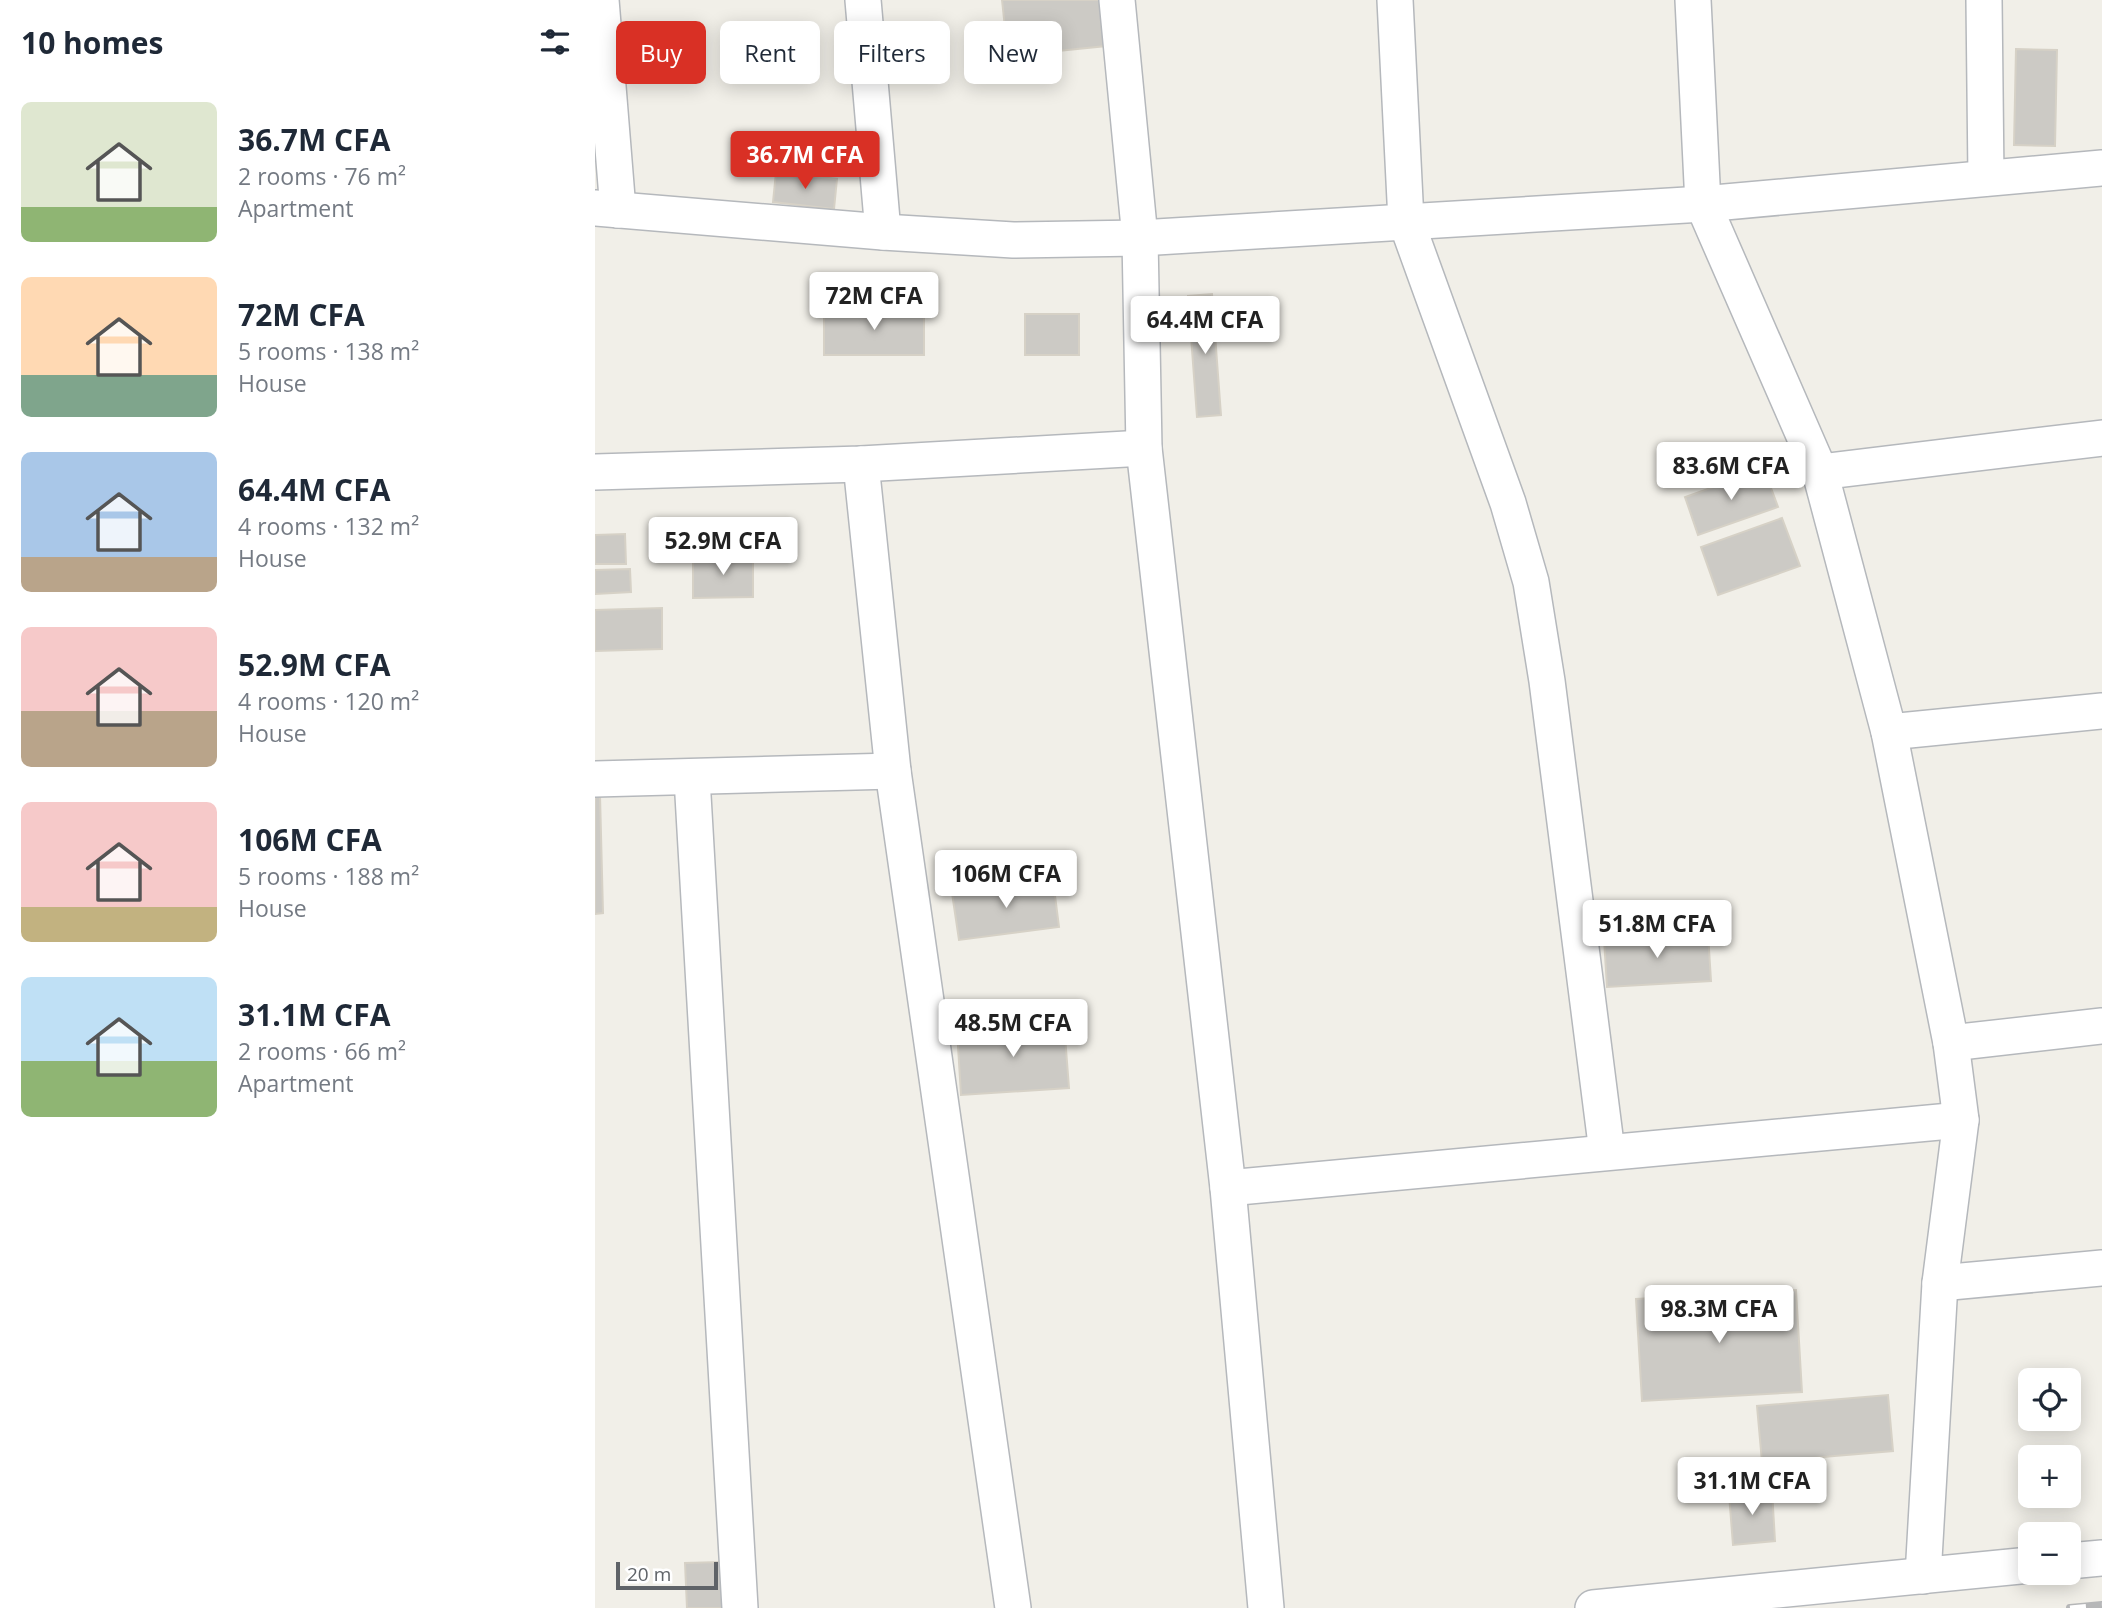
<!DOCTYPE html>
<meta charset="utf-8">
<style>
body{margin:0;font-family:"Open Sans",sans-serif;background:#f2f2f3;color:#1f2937;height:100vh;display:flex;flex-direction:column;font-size:26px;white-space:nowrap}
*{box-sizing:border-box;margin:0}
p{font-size:23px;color:#747a83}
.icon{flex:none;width:38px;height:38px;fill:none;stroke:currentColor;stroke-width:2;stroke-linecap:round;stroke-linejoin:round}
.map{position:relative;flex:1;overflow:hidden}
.sheet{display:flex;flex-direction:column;background:#fff;width:595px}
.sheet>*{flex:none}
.guide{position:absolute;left:21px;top:21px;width:665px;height:63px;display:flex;gap:14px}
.tools{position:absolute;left:1423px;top:1368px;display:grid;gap:14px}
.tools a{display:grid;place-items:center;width:63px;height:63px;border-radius:10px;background:#fff;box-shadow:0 4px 18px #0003;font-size:35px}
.scale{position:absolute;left:21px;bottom:18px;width:102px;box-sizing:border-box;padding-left:7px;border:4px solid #5f6368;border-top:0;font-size:19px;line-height:24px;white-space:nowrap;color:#5f6368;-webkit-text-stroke:5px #fff;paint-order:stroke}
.price{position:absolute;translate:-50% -60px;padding:0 16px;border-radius:7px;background:#fff;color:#222;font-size:23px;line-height:46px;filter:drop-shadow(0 2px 4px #0008)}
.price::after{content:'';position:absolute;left:50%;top:42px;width:21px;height:16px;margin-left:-10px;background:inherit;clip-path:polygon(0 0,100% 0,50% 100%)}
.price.active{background:#d93025;color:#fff}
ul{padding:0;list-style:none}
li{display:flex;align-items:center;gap:21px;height:175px;padding:0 21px}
li span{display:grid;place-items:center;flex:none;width:196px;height:140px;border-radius:10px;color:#555}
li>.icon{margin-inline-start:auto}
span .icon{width:84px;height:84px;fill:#fffc;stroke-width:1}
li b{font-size:30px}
h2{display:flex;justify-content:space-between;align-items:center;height:84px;padding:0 21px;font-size:30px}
.chip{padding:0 24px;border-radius:10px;background:#fff;box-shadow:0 4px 18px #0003;font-size:24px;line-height:63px}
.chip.active{background:#d93025;color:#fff}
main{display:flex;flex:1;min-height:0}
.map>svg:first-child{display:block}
</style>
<main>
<section class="sheet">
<h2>10 homes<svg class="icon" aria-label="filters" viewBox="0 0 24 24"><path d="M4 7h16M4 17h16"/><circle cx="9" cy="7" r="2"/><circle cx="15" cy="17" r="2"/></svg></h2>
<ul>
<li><span style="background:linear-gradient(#dfe7d0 75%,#8fb573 0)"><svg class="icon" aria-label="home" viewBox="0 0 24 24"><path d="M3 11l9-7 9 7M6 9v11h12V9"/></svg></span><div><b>36.7M CFA</b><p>2 rooms · 76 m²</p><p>Apartment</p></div></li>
<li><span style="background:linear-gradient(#ffd9b3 70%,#7fa58c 0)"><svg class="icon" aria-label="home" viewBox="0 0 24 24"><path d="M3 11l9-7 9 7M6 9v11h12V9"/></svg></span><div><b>72M CFA</b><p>5 rooms · 138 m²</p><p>House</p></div></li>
<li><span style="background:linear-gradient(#a9c7e8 75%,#b9a48a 0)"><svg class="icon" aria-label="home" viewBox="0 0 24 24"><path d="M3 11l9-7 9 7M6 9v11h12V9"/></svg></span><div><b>64.4M CFA</b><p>4 rooms · 132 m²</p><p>House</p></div></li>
<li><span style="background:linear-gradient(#f6c9c9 60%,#b9a48a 0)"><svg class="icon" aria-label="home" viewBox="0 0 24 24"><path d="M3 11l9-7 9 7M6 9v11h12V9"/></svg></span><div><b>52.9M CFA</b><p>4 rooms · 120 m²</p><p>House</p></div></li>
<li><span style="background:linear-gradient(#f6c9c9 75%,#c2b280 0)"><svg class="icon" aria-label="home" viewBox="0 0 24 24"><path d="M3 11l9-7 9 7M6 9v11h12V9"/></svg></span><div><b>106M CFA</b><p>5 rooms · 188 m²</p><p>House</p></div></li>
<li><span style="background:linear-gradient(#bfe0f5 60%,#8fb573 0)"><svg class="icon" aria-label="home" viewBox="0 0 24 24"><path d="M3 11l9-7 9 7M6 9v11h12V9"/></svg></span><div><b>31.1M CFA</b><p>2 rooms · 66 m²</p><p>Apartment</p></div></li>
</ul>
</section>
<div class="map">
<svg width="1507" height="1608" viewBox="0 0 1507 1608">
<rect width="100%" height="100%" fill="#f1efe8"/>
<g fill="#cccac5" stroke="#d6d1c6" stroke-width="2">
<path d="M407 0H507L511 46 413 56Z"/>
<path d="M1421 49 1462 50 1460 146 1419 145Z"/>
<path d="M181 172 242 179 239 209 178 202Z"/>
<path d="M617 294 626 415 602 417 593 296Z"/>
<path d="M229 308 329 309V355H229Z"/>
<rect x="430" y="314" width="54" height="41"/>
<path d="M1169 469 1183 507 1103 535 1090 497Z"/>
<path d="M1187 518 1205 566 1123 595 1106 547Z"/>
<path d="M30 534 31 564H0V535Z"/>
<path d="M158 556V597L98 598V557Z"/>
<path d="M35 569 36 592 0 594V570Z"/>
<path d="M67 608V649L0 651V610Z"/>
<path d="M0 795H5L8 913 0 914Z"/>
<path d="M458 880 464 927 364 940 357 893Z"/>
<path d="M1113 933 1116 981 1012 987 1009 939Z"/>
<path d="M469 1023 474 1088 366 1095 362 1030Z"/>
<path d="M1201 1290 1207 1392 1047 1401 1041 1299Z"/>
<path d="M1293 1395 1298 1451 1167 1462 1162 1406Z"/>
<path d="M1177 1490 1180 1541 1138 1545 1134 1494Z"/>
<path d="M126 1562 128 1608H92L90 1563Z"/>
</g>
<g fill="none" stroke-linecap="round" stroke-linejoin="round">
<defs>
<g id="minor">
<path d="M6 0 23 210"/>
<path d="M268 0 288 232"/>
<path d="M522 0 545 238 549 448 633 1188 671 1608"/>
<path d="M800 0 811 221 913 503 936 582 952 681 1012 1152"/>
<path d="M1098 0 1108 204 1225 472 1294 732 1356 1043 1366 1120 1345 1283 1328 1576"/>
<path d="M1389 0 1391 178"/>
<path d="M0 208 288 232 418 240 545 238 1108 204 1507 168"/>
<path d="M266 464 298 771 418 1608"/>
<path d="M0 472 266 464 549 448"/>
<path d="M1225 472 1507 438"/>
<path d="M1294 732 1507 711"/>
<path d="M97 778 145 1608"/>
<path d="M0 779 298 771"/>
<path d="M1356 1043 1507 1026"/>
<path d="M633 1188 1366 1120"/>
<path d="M1345 1283 1507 1268"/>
<path d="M1474 1561 1507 1558"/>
<path d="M998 1608 1435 1565"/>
</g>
</defs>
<use href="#minor" stroke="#b5b8bc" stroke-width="38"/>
<use href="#minor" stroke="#fff" stroke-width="35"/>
<defs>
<path id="rail" d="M1475 1608 1507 1605"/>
</defs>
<use href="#rail" stroke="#b6b7b8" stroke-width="8"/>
<use href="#rail" stroke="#fff" stroke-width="5" stroke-dasharray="16" stroke-linecap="butt"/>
</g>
</svg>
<div class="tools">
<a><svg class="icon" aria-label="locate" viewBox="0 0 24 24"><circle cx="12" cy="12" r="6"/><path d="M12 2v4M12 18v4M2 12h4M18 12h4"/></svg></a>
<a>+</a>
<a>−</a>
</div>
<div class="scale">20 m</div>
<b class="price active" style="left:210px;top:191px">36.7M CFA</b>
<b class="price" style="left:279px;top:332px">72M CFA</b>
<b class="price" style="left:610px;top:356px">64.4M CFA</b>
<b class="price" style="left:1136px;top:502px">83.6M CFA</b>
<b class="price" style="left:128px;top:577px">52.9M CFA</b>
<b class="price" style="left:411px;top:910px">106M CFA</b>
<b class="price" style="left:1062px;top:960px">51.8M CFA</b>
<b class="price" style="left:418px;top:1059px">48.5M CFA</b>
<b class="price" style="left:1124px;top:1345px">98.3M CFA</b>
<b class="price" style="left:1157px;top:1517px">31.1M CFA</b>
<div class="guide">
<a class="chip active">Buy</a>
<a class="chip">Rent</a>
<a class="chip">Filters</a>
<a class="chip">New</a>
</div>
</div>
</main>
